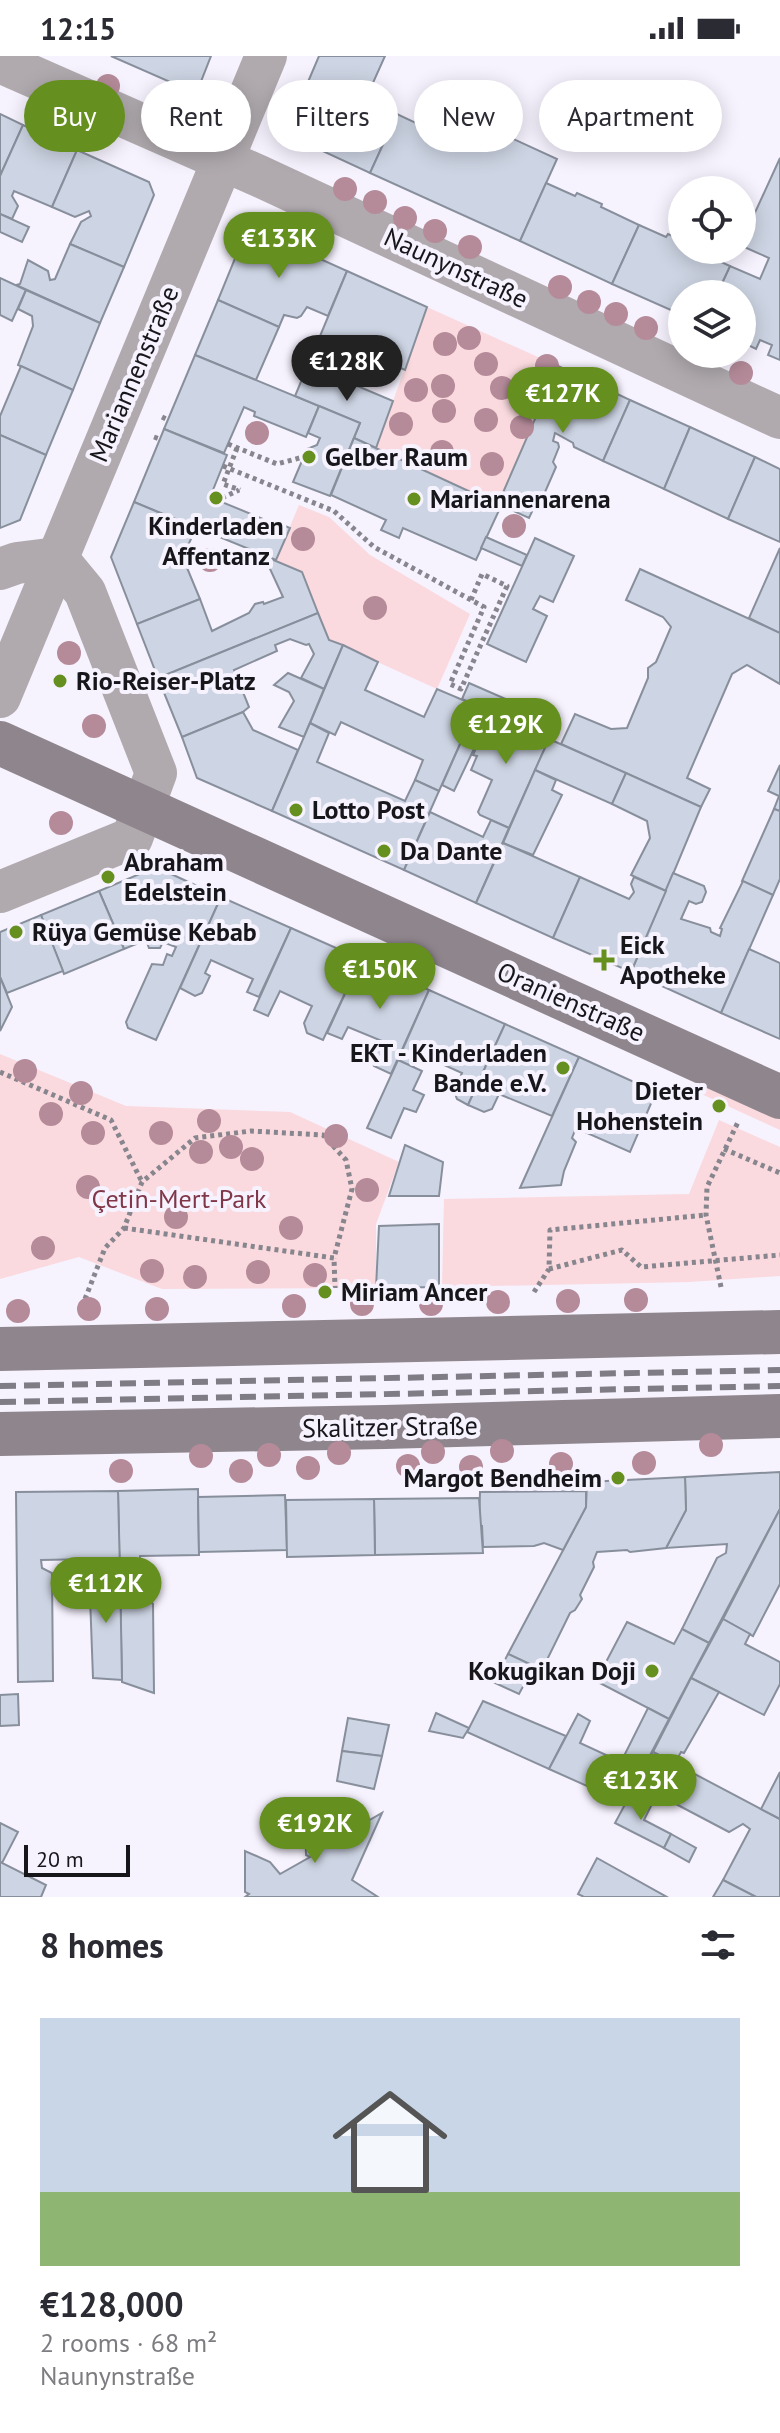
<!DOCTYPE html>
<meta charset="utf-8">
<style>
body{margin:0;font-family:"PT Sans",sans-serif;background:#f2f2f3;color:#2b2b33;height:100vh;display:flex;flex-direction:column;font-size:30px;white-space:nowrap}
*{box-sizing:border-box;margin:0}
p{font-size:26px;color:#7c7c81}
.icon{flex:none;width:44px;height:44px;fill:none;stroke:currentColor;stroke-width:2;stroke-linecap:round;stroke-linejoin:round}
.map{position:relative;height:1841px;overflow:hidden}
.drawer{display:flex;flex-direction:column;background:#fff;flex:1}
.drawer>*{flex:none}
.hud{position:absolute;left:24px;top:24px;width:732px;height:72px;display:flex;gap:16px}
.controls{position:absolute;left:668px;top:120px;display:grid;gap:16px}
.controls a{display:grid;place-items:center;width:88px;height:88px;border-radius:50%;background:#fff;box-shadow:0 4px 20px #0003;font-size:40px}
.scale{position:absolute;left:24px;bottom:20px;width:106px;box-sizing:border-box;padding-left:8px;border:4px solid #17161b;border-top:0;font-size:22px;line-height:28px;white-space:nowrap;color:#17161b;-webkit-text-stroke:6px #f6f2fe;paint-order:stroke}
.price{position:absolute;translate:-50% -68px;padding:0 18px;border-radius:28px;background:#658f1f;color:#fff;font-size:26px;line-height:52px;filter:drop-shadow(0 2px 4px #0008)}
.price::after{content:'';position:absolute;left:50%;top:48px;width:24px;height:18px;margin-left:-12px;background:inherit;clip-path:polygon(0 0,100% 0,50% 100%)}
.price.active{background:#222;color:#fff}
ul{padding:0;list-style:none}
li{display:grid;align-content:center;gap:16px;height:424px;padding:0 40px}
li+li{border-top:2px solid #e1e1e2}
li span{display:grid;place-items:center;height:248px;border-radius:0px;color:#555}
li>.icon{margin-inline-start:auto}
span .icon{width:144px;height:144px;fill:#fffc;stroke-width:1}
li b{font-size:34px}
h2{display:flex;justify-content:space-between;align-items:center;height:96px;padding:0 40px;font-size:34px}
.pill{padding:0 28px;border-radius:36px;background:#fff;box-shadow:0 4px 20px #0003;font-size:28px;line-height:72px}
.pill.active{background:#658f1f;color:#fff}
.status{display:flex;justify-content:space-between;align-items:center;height:56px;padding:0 40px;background:#fff;direction:ltr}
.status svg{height:22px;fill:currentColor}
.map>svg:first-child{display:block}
</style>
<div class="status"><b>12:15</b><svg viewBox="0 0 49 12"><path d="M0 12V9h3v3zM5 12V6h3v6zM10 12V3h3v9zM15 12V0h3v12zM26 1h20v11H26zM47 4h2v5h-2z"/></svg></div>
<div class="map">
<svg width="780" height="1841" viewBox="0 0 780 1841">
<rect width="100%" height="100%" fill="#f6f2fe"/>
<g fill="#fadade">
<path d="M427 251 558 310 498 448 376 392Z"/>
<path d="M299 449 329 461 370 499 470 558 437 633 329 584 302 516 276 504Z"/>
<path d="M0 998 126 1050 290 1056 399 1106 376 1168V1232L162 1233 79 1201 0 1223Z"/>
<path d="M704 1028 780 1062V1074L695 1035Z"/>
<path d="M719 1064 780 1091V1220L689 1226 442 1231 444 1143 689 1138Z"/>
</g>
<g fill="#cdd4e3" stroke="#888f9c" stroke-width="2">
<path d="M111 0H211L200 28 186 33Z"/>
<path d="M319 0H385L368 38 357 33 350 50 368 58 373 47 397 58 370 117 297 83 288 86 282 69 291 66Z"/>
<path d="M448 53 557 103 520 185 370 117 397 58 437 77Z"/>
<path d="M0 58 23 69 0 120Z"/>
<path d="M23 69 77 94 52 151 14 135 12 140 18 150 12 163 0 158V120Z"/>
<path d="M77 94 149 126 154 139 124 211 70 188 81 166 91 160 89 155 75 161 52 151Z"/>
<path d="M780 102V304L768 299 772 289 760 284 756 293 744 287 748 278 742 275V238H717L730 210 760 223 769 202 742 190V185Z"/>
<path d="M546 127 575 140 577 137 602 148 601 151 639 169 612 228 520 185Z"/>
<path d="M0 158 29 171 22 186 0 176Z"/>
<path d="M639 169 666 181 668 178 682 184V194H695L730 210 717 238H682V259L612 228Z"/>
<path d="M256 174 347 215 328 260 307 251 301 260 297 262 284 259 279 271 218 244 245 178Z"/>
<path d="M70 188 124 211 100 267 16 229 20 228 28 204 48 215 50 224 55 223Z"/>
<path d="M347 215 427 251 405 314 339 286 326 317 308 309Z"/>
<path d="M0 222 26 234 12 265 0 259Z"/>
<path d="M26 234 100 267 73 334 18 309 33 270 32 260 18 253Z"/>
<path d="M218 244 279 271 256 324 195 299Z"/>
<path d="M195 299 319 350 306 381 254 360 255 356 244 351 224 397 164 373Z"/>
<path d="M308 309 393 345 376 392 354 382 360 367 295 340Z"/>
<path d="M21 310 73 334 46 399 0 379V360Z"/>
<path d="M558 310 630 344 603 405 574 391 573 387 555 377 553 385 558 387 559 391 553 406 556 411 542 443 537 445 529 462 498 448Z"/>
<path d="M630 344 690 371 664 433 603 405Z"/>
<path d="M319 350 360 367 330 440 293 426 307 393 317 389 320 382 308 377Z"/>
<path d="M690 371 755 401 728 463 664 433Z"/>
<path d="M164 373 227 399 209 444 218 448 222 446 275 468 276 466 290 472 276 504 134 446Z"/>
<path d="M0 379 46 399 20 464 0 472Z"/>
<path d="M354 382 501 450 476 504 403 472 399 482 381 474 386 464 331 439Z"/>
<path d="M755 401 780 413V486L728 463Z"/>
<path d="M134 446 196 472 185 496V507L200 543 137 568 111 501Z"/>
<path d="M486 481 527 499 522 510 481 492Z"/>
<path d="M535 482 574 500 553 546 540 540 533 553 547 560 526 606 487 588Z"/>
<path d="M780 492V577L749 562Z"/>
<path d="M264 500 302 516 318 557 158 622 137 568 200 543 212 575 249 557 255 548 263 546 264 548 283 541Z"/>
<path d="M640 513 780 577V628L747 609 732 618 687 722 710 733 701 751 561 688 575 658 611 673 627 672 648 622V612L656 606 671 571 663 561 626 544Z"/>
<path d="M318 557 329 584 343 589 324 633 301 622 314 598 309 588 306 589 290 583 275 589 277 595 234 614 249 651 243 656 182 681 158 622Z"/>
<path d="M343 589 378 606 365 634 424 661 437 633 477 650 439 735 415 724 423 704 341 666 335 679 310 667Z"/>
<path d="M288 617 324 633 304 681 279 671 294 645 289 636 274 629Z"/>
<path d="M469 627 508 644 501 660 462 643Z"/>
<path d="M477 650 491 657 454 735 442 729Z"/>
<path d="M243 656 253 674 298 694 272 755 197 722 182 681Z"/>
<path d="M491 657 549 683 509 772 480 759 478 756 492 724 471 714 477 700 473 699Z"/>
<path d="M310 667 329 677 317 706 405 745 415 724 439 735 404 814 272 755Z"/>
<path d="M549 683 626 717 612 748 535 714Z"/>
<path d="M780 709V755L774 753 779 740 768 735Z"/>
<path d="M535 714 556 724 552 734 562 739 533 799 503 787Z"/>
<path d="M626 717 701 751 666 835 631 819 650 782 647 765 612 748Z"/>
<path d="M774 753 780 755V823L773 839 742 825Z"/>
<path d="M430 756 483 781 491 764 509 772 476 847 404 814Z"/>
<path d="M503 787 580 821 553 882 476 847Z"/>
<path d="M156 811 221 841 156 984 128 972 126 966 152 908 163 909 167 898 172 900 176 891 163 886 160 892H149L146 884 124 893 99 835Z"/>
<path d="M673 817 704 830 706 836 702 846 696 848 689 845 681 863 710 872 711 876 720 880 722 873 720 872 743 825 773 839 721 957 631 916Z"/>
<path d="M580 821 629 843 634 836 631 828 634 821 666 835 631 916 553 882Z"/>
<path d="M99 835 124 893 64 918 41 859Z"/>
<path d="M221 841 291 872 259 941 247 936 253 923 211 904 205 917 210 920 202 937 195 940 180 932Z"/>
<path d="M41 859 63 915 7 937 0 921V876Z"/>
<path d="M291 872 361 903 323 984 307 977 304 967 312 950 280 935 268 960 254 954Z"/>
<path d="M749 893 780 907V983L721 957Z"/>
<path d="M361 903 429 934 391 1018 374 1010 372 1005 382 985 348 971 342 983 327 977Z"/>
<path d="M0 921 12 951 0 975Z"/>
<path d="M429 934 505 968 468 1049 457 1043 454 1035 462 1017 420 998 413 1011 398 1004Z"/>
<path d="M505 968 579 1001 552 1060 499 1038 492 1053 484 1056 468 1049Z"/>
<path d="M579 1001 656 1036 630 1096 576 1072 572 1082 576 1086 564 1115 561 1129 520 1132Z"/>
<path d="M398 1004 422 1015 413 1034 424 1039 416 1056 404 1052 391 1082 367 1072Z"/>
<path d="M405 1089 443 1106 439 1140H389Z"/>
<path d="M439 1168V1231L376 1232 379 1170Z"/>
<path d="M780 1416V1453L709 1587 682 1573 717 1502 726 1497 727 1488 666 1492 686 1454 685 1421Z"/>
<path d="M685 1421 686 1454 666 1492 630 1496 627 1494 597 1496 593 1506 594 1511 580 1539 582 1543 575 1554 570 1557 542 1614 508 1598 586 1451 587 1426Z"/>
<path d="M198 1433 199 1499 140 1500V1509L149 1516 150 1545 153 1548 154 1637 122 1626 118 1435Z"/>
<path d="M118 1435 120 1516H92V1503L41 1504 42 1512 52 1517 53 1625 18 1626 16 1436Z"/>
<path d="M586 1435V1451L563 1494 544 1487 534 1490 483 1491 482 1470H479L480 1436Z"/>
<path d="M285 1439 287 1494 199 1496 198 1441Z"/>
<path d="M479 1442 483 1497 375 1499 374 1443Z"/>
<path d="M374 1443 375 1499 287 1501 286 1444Z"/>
<path d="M780 1453V1528L753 1580 723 1563Z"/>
<path d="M89 1513 92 1516H120L122 1624 93 1622Z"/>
<path d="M723 1563 750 1578 745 1588 780 1606V1628L764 1659 691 1622Z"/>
<path d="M627 1566 674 1588 682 1573 709 1587 669 1663 596 1625Z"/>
<path d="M508 1598 534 1610 519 1638 493 1626Z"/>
<path d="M691 1622 719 1636 684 1697 681 1696 675 1707 653 1696Z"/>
<path d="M18 1638 19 1669 0 1670V1639Z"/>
<path d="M483 1645 566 1680 549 1713 467 1676Z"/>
<path d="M648 1652 669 1663 625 1747 549 1713 578 1658 590 1665 580 1687 621 1706Z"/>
<path d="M436 1657 469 1672 463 1682 429 1675Z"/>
<path d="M348 1662 389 1669 382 1700 342 1695Z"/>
<path d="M342 1695 382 1700 374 1733 337 1725Z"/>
<path d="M653 1696 780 1763V1841H756L723 1824 750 1773 743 1768 729 1776 636 1727Z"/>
<path d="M780 1716V1763L761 1753Z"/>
<path d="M630 1739 651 1750 644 1764 671 1778 664 1792 615 1767Z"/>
<path d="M382 1757 352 1824 378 1841H245L249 1838 245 1836V1795L270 1806 280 1818 310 1801 306 1799 305 1758 330 1768 340 1781Z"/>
<path d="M0 1767 18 1776 2 1807 0 1806Z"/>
<path d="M671 1778 696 1792 689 1806 664 1792Z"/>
<path d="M597 1802 667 1841H584L578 1838Z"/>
<path d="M0 1806 46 1829 41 1841H0Z"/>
<path d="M723 1824 756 1841H713Z"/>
</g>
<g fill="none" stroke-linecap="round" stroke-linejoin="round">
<g stroke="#87858d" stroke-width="5" stroke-dasharray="4 4" stroke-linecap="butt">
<path d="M193 30 200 52"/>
<path d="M162 361 168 364"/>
<path d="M154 381 160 383"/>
<path d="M228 388 277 408 303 401"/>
<path d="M237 392 223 428 240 434"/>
<path d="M223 410 334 455 374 491 484 551 450 628 461 633 507 530 482 518 471 544"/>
<path d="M222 442 239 434"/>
<path d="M0 1016 111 1064 142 1126"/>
<path d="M724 1093 780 1117"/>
<path d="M124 1172 334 1202 335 1232"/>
<path d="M549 1213 622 1194 641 1211 780 1199"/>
<path d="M721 1231 706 1159 707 1131 739 1064"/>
<path d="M534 1236 549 1213 550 1174 706 1159"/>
<path d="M85 1243 105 1192 124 1172 142 1126 195 1082 251 1075 323 1079 346 1104 352 1133 334 1202"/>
</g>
<g stroke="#b0aaaf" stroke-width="42">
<path d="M0 6 259 120 780 362"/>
<path d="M0 513 17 507 57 502"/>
<path d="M0 641 266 0"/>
<path d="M0 836 132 782 156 717 85 536 57 502"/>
</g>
<g stroke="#8f868d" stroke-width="44">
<path d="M0 687 780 1041"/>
<path d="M0 1293 780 1276"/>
<path d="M0 1378 385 1371 780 1360"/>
</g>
<g stroke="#7f7c85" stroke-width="6" stroke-dasharray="16 8" stroke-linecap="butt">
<path d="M0 1330 780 1314"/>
<path d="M0 1346 780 1330"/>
</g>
</g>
<g fill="#b58b9a">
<circle cx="108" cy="30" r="12"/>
<circle cx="345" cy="133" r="12"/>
<circle cx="375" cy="146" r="12"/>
<circle cx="405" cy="162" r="12"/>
<circle cx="435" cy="175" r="12"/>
<circle cx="470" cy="191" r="12"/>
<circle cx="560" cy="231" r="12"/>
<circle cx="589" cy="246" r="12"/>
<circle cx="616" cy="258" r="12"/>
<circle cx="646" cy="272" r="12"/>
<circle cx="469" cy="282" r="12"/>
<circle cx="445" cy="288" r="12"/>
<circle cx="486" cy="308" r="12"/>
<circle cx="547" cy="310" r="12"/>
<circle cx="741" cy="317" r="12"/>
<circle cx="443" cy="330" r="12"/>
<circle cx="502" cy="332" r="12"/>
<circle cx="416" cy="334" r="12"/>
<circle cx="536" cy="340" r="12"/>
<circle cx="444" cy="355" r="12"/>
<circle cx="486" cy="364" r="12"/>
<circle cx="401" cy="368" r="12"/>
<circle cx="522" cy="371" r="12"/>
<circle cx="257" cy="377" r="12"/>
<circle cx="442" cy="396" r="12"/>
<circle cx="492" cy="408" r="12"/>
<circle cx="514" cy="470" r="12"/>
<circle cx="303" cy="483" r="12"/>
<circle cx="210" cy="504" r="12"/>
<circle cx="375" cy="552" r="12"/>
<circle cx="69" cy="597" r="12"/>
<circle cx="94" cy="670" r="12"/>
<circle cx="61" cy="767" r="12"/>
<circle cx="25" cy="1015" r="12"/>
<circle cx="81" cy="1037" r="12"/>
<circle cx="51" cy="1058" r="12"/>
<circle cx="209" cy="1065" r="12"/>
<circle cx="93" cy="1077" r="12"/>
<circle cx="161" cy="1077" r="12"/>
<circle cx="336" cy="1080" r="12"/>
<circle cx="231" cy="1091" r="12"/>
<circle cx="201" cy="1096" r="12"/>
<circle cx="252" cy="1103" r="12"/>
<circle cx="88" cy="1131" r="12"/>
<circle cx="367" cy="1134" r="12"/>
<circle cx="176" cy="1161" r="12"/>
<circle cx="291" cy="1172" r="12"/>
<circle cx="43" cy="1192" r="12"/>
<circle cx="152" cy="1215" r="12"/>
<circle cx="258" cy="1216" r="12"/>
<circle cx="315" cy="1219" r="12"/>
<circle cx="195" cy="1221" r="12"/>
<circle cx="636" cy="1244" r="12"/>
<circle cx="568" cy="1245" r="12"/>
<circle cx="498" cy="1246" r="12"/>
<circle cx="362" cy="1248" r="12"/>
<circle cx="431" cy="1248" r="12"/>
<circle cx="294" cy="1250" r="12"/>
<circle cx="89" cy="1253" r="12"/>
<circle cx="157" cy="1253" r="12"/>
<circle cx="18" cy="1255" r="12"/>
<circle cx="711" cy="1389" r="12"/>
<circle cx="502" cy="1395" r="12"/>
<circle cx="433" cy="1396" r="12"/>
<circle cx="339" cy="1397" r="12"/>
<circle cx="269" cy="1399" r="12"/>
<circle cx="201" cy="1400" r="12"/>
<circle cx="644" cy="1407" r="12"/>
<circle cx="561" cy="1408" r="12"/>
<circle cx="408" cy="1410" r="12"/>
<circle cx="471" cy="1411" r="12"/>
<circle cx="308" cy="1412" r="12"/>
<circle cx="121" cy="1415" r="12"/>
<circle cx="241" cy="1415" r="12"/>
</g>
<g fill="#658f1f" stroke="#f6f2fe" stroke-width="3">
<circle cx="309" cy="401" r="8"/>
<circle cx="216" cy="442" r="8"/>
<circle cx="414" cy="443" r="8"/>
<circle cx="60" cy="625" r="8"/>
<circle cx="296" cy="754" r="8"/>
<circle cx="384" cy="795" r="8"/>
<circle cx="108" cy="821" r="8"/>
<circle cx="16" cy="876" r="8"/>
<path d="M600 892h8v8h8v8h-8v8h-8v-8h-8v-8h8z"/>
<circle cx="563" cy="1012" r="8"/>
<circle cx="719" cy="1050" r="8"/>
<circle cx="325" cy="1236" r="8"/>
<circle cx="618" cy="1422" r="8"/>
<circle cx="652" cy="1615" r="8"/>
</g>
<g text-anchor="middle" stroke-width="8" stroke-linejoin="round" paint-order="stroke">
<g font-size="26" fill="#17161b" stroke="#f6f2fe">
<text transform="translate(456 212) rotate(25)" y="9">Naunynstraße</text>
<text transform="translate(134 318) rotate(-67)" y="9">Mariannenstraße</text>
<text transform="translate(571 946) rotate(24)" y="9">Oranienstraße</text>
<text transform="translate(390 1371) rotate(-1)" y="9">Skalitzer Straße</text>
</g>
<g font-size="26" font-weight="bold" fill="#17161b" stroke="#f6f2fe" text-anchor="start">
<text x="325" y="410">Gelber Raum</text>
<text x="430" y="452">Mariannenarena</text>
<text x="216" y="479" text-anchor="middle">Kinderladen<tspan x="216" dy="30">Affentanz</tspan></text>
<text x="76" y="634">Rio-Reiser-Platz</text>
<text x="312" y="763">Lotto Post</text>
<text x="400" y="804">Da Dante</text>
<text x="124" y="815">Abraham<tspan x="124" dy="30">Edelstein</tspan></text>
<text x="32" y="885">Rüya Gemüse Kebab</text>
<text x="620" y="898">Eick<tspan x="620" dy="30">Apotheke</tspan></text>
<text x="547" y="1006" text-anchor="end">EKT - Kinderladen<tspan x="547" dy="30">Bande e.V.</tspan></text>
<text x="703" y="1044" text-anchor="end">Dieter<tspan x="703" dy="30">Hohenstein</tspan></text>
<text x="341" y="1245">Miriam Ancer</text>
<text x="602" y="1431" text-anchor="end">Margot Bendheim</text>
<text x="636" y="1624" text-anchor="end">Kokugikan Doji</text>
</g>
<g font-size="26" fill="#803748" stroke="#f6f2fe">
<text x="179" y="1152">Çetin-Mert-Park</text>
</g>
</g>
</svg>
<div class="controls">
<a><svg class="icon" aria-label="locate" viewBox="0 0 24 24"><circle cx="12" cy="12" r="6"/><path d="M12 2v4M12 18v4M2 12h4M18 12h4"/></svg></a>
<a><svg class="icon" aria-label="layers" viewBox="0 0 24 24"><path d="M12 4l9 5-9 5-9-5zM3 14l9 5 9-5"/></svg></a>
</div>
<div class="scale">20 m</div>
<b class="price" style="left:279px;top:224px">€133K</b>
<b class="price active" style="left:347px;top:347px">€128K</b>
<b class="price" style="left:563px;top:379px">€127K</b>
<b class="price" style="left:506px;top:710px">€129K</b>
<b class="price" style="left:380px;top:955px">€150K</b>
<b class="price" style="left:106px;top:1569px">€112K</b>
<b class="price" style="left:641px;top:1766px">€123K</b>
<b class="price" style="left:315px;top:1809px">€192K</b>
<div class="hud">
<a class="pill active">Buy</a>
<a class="pill">Rent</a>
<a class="pill">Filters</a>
<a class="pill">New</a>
<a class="pill">Apartment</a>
</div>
</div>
<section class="drawer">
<h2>8 homes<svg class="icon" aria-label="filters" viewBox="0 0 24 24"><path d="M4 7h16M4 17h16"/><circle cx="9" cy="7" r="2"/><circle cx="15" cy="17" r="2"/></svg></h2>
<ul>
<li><span style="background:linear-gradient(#c9d6e8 70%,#8fb573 0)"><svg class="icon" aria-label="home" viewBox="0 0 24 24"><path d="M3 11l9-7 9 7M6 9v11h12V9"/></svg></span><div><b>€128,000</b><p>2 rooms · 68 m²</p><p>Naunynstraße</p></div></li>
</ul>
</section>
